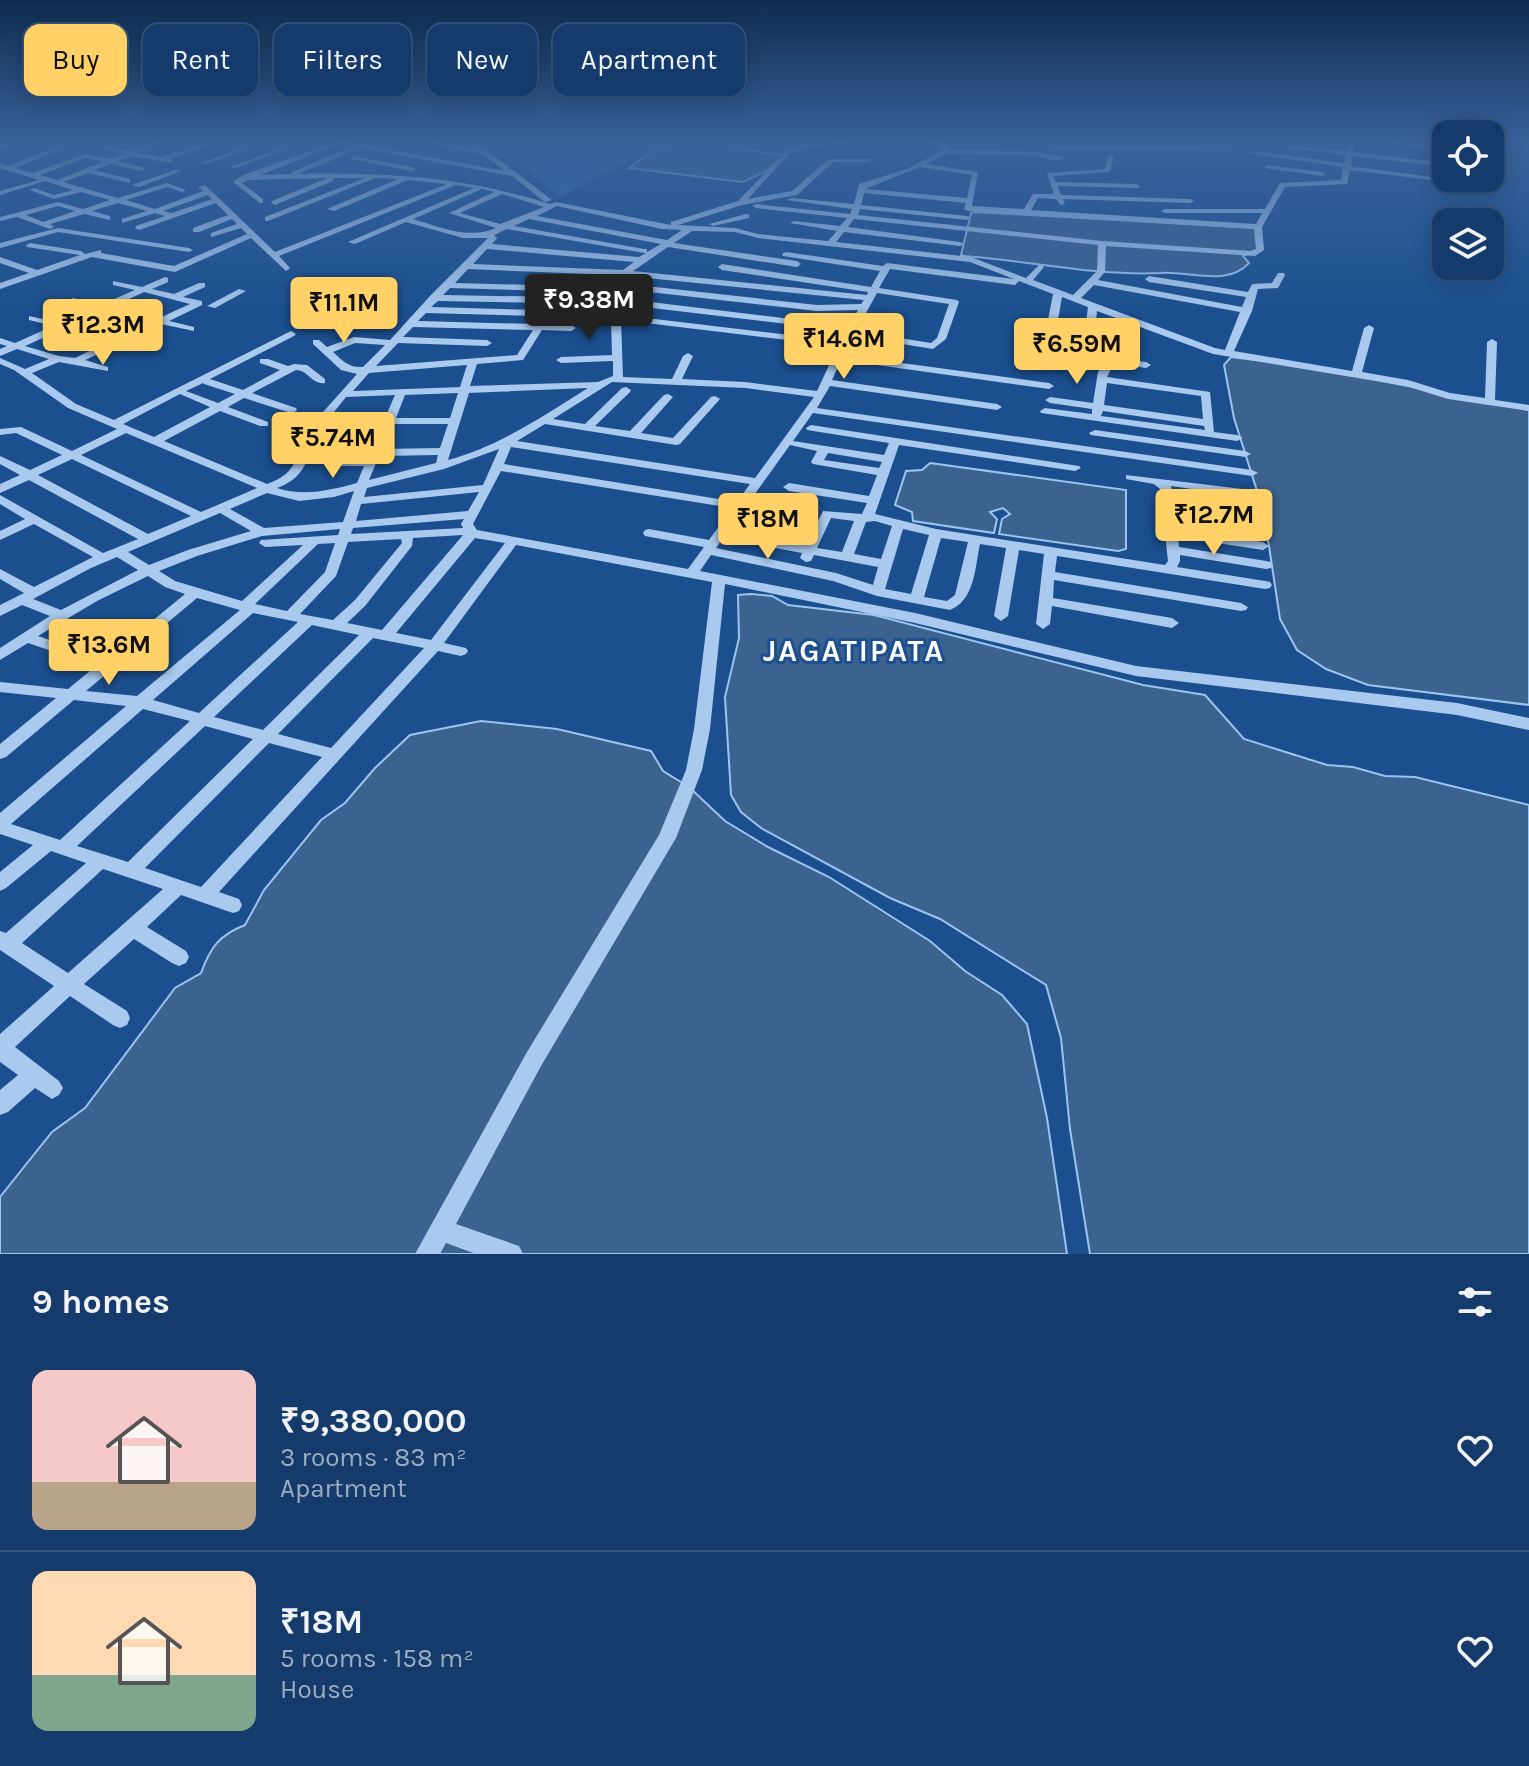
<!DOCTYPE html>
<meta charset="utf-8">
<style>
body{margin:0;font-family:Karla,sans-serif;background:#214673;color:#f1f3f6;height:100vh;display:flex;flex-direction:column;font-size:30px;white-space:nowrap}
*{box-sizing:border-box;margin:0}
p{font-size:26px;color:#9dadc1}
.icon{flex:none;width:44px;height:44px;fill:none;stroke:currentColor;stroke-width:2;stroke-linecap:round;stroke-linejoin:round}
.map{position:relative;height:1254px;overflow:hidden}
.drawer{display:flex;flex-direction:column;background:#143b6b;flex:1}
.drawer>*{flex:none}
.top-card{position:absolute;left:24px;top:24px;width:800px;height:72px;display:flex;gap:16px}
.buttons{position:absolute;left:1432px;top:120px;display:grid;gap:16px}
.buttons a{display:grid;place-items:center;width:72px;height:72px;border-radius:16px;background:#143b6b;box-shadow:0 4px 20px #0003,0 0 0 2px #33557e;font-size:40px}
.price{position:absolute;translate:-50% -68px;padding:0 18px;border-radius:8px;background:#ffd166;color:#111;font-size:26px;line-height:52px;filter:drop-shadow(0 2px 4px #0008)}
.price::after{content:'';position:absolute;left:50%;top:48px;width:24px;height:18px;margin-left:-12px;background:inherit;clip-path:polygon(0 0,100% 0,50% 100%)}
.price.active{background:#222;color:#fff}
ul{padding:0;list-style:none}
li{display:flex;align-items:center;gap:24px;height:200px;padding:0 32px}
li+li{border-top:2px solid #33557e}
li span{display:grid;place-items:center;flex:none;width:224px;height:160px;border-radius:16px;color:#555}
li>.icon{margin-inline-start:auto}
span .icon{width:96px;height:96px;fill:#fffc;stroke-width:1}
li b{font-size:34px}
h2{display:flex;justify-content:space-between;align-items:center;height:96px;padding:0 32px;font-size:34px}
.pill{padding:0 28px;border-radius:16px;background:#143b6b;box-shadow:0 4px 20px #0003,0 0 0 2px #33557e;font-size:28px;line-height:72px}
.pill.active{background:#ffd166;color:#111}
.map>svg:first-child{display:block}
</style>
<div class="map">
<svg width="1529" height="1254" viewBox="0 0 1529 1254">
<rect width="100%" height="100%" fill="#1b4f8f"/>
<path fill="#2e69ad" d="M493 142H663L560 197Z"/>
<g fill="#3c6290" stroke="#9cc4f0" stroke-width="2">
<path d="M683 142C718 142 752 153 785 155L766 171 743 182 629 168 651 152Z"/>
<path d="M975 212 1256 228 1258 249 1243 256 1249 263C1227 287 1190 271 1161 273 1094 276 1031 261 965 256L961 255 971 213Z"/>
<path d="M1231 357 1312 367 1529 410V705L1368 685 1326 669 1297 650 1280 619 1264 513 1234 418 1224 365Z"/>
<path d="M930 463 1126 490V549L1118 551 999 534 1002 519 1010 514 1003 508 990 512 997 519 994 533 913 521 912 512 895 505 906 471 922 470Z"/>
<path d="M751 594 772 596 788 605 874 615 1143 685 1205 695 1244 739 1327 765 1353 767 1385 776 1415 777 1529 805V1254H1090L1070 1129 1061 1038 1046 985 940 919 890 898 761 828 741 812 731 795 725 697 739 638 738 595Z"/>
<path d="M481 721 557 729 651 751 663 771 689 787 725 821 768 847 829 877 930 941 965 971 1002 995 1027 1024 1047 1118 1067 1254H0V1197L52 1132 85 1108 175 988 201 973C210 948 219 935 245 925L264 890 321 820 345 803 375 768 410 735Z"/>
</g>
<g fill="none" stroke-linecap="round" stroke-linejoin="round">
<g fill="#a9c9ee" fill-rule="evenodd">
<path d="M7 142H15L0 150V145Z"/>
<path d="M44 142H55L69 146 15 168 32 173 85 154 110 159 124 154 102 149 104 146 131 151 156 142H164L139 153 161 157 210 142H219L170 159 173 161 170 163 132 156 117 161 145 168 143 171 111 164 94 170 130 179V183L88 173 63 182 118 198 167 183 186 190 182 192 167 187 126 200 155 209 203 191 198 187 205 185 275 252 447 184 408 180 334 211 327 209 398 179 375 178 268 221H265V217L365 178H333V181L275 205 271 203 272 201 327 178 248 180 242 183 263 199V203H260L233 182 241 176 333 142H350L505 171 483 154 420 142H433L477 149 469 142H476L552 200 545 202 512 176 361 148 298 174C384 172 467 177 550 204L556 202 671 225V222L738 201 786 151 805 144 853 142 850 144 806 148 790 153 748 199 792 191 829 159H869L871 162H833L797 195 742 205 678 225 735 228 758 234 828 241 837 231 790 223 794 221 840 226 847 218 756 208 752 206 756 204 850 214 852 209 787 200 791 198 854 204 859 184 907 169 941 151 943 147 914 142 947 143 950 145 948 150 1037 151 1065 158C1057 163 1044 159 1036 155L945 154 926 164 978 172 972 206 1024 209 1033 194H1054L1047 173 1105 169 1108 157 1111 155 1114 157 1110 172 1053 176 1056 182 1137 184 1140 188 1058 186 1061 195 1190 199 1194 201 1190 203 1063 199 1065 203 1061 205 1056 199 1038 198 1031 210 1256 224 1262 213H1165L1161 211 1165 209H1265L1280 183 1341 180 1343 167 1242 152 1245 150 1344 163 1346 155 1252 144 1249 142 1347 151 1349 142H1355L1353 152 1446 163V167L1353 156 1351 166 1461 181 1457 183 1350 170 1347 184 1285 187 1262 227 1264 250 1255 256 1106 246 1105 272 1098 280 1242 307 1246 297 1149 282 1145 279 1149 276 1248 292 1252 284 1272 283 1278 273H1284L1285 275 1278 288 1258 289 1252 311 1234 351 1352 371 1364 328 1369 325 1374 328 1362 372 1408 380 1450 393 1485 398 1487 342 1492 339 1497 342 1495 400 1529 405V411L1448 399 1406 386 1213 354 1097 311 1096 321 1123 327C1115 332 1094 328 1086 323L1088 307 1062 297 1058 320 1053 323 1048 320 1053 294 1019 281 1015 285 890 269 879 288 957 300 959 302 946 339 933 349 853 336 843 355 1049 383 1054 386 1049 389 841 360 832 380 997 404 1002 407 997 410 830 386 817 408 1252 470 1258 473 1252 476 813 413 793 441 884 455 889 443 807 430 806 428 811 425 1079 466 1081 468 1075 471 899 445 875 514 936 529 1165 565 1168 561 1160 489 1154 484 1126 479V475L1259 491 1261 494 1259 497 1255 498 1171 486 1173 496 1260 508 1266 512 1260 516 1174 503 1177 529 1263 542 1269 546 1263 550 1178 537 1179 547 1266 561 1271 562 1273 565 1271 568 1266 569 1180 555V561L1177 567 1265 581 1270 582 1272 585 1270 588 1265 589 1057 556 1055 572 1241 603 1248 607 1246 610 1241 611 1054 580 1053 598 1172 618 1179 623 1172 628 1052 606 1050 624 1043 629 1036 624 1044 554 1019 550 1008 616 1001 621 994 616 1006 548 980 544C975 567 975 600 950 610L877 596 833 581 711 555 700 571 915 613 1136 666 1457 703 1529 718V730L1457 715 1136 676 915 623 725 584 710 729 702 770 676 838 541 1066 456 1224 519 1246 523 1254H476L446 1243 440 1254H415L527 1052 659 835 686 770 694 729 712 582 516 545 444 643 466 648 468 651 466 654 461 656 438 651 219 892 239 899 242 905 239 911 233 913 181 895 147 927 186 951 189 957 186 963 179 966 172 963 134 939 84 984 127 1011 130 1018 127 1025 120 1028 113 1025 70 996 15 1047 59 1081 63 1088 59 1095 52 1099 35 1088 8 1112 0 1115V1090L18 1075 0 1062V1034L54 986 0 950V931L6 933 86 863 51 851 6 888 0 891V872L33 845 0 834V813L126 706 74 700 6 757 0 759V744L56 698 0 692V682L68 689 96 666 28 643 0 660V648L50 616 22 605 0 616V605L24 593 0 579V569L34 587 93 557 34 524 0 540V531L25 519 0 504V495L103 553 138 539 29 480 0 493V484L20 475 0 464V456L30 470 62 455 16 433 0 435V429L21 427 72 451 117 429 68 408 14 370 0 364V358L25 369 49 359 17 349 0 356V349L7 346 0 344V338L15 343 53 326 29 320V316L61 323 95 308 72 302V298L103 304 135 290 113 285V281L142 287 165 277 168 278V282L152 289 174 294 199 283H205V287L183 297 202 301V305L169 321 194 327V331L161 324 128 340 154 347V351L120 344 85 360 108 367V371L59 362 32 373 76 404 114 420 291 331 296 334 294 336 210 379 243 390 280 370 260 363V359H268L288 366 294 364 307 365 325 379V383C312 385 308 370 296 370L252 393 296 408 297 410 293 413 316 420 357 374 341 370 313 344V340H319L327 347 354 337 390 340 430 296 488 238H463L406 222 355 244 348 242 474 188 456 185 279 256 290 268 286 271 251 238 175 272 92 257 0 289V283L29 273 0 263V257L37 270 80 255 27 247 26 245 30 243 81 251 85 254 101 250V253L174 266 247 234 241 228 211 237V233L237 224 232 219 199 232H193V228L228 215 216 203 139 230 135 228 136 226 165 216 155 213 122 223V219L147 211 118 203 92 211 110 216V220L84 214 50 224 54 227 50 229 17 217 0 221V217L58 202 83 209 110 200 81 192 54 199 30 190 34 188 54 195 73 190 45 181 0 195V191L39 180 0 168V164L8 166 59 146ZM340 144 353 146 292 172 291 174 260 175ZM86 158 103 162 57 180 40 175ZM920 167 972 175 967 198 865 189ZM482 189 494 192 449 213 496 228C468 240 440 227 413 219ZM864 193 966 203 964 209 968 211 1254 229 1256 249 1251 251 1102 241 858 215 860 209 967 220 971 218 967 216 861 205ZM502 194 544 207 500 224 460 213ZM208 195 212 199 172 213 163 211ZM58 206 75 211 43 222 26 215ZM557 206 662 229 682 230 667 240 537 216ZM529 219 661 244 647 252V249H644L514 226ZM854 219 1098 245 1097 271 1073 295 1033 280 1044 267 1040 264 1026 278 971 257 836 242 844 232 960 246 964 244 960 242 848 227ZM507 229 644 253H646L639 257 492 244 497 238 494 235ZM692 231 735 232 758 238 970 262 1014 279 887 263 883 266 786 252 782 254 783 256 880 271 871 287 722 264 718 267 722 270 868 292 867 295 633 271 668 247 797 267 801 264 797 261 674 243ZM487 249 634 262 623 270 473 264ZM468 269 615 275 623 278 627 276 864 300 861 304 817 305 619 283 616 284 615 287 455 283ZM1094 285 1240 312 1225 350 1215 348 1081 298ZM450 288 619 293 623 289 817 311 858 310 849 326 618 298 443 295ZM144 292 190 304 159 318 112 307ZM877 293 949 304 937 338 931 343 856 331ZM438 301 618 304 847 331 841 341 621 315 619 309 616 308 611 312 431 307ZM105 310 151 322 118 338 71 325ZM426 313 611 318 612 355 561 357 556 360 561 363 613 361V376L598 382 470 386 477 364 523 360 542 330 571 331 576 328 571 325 418 321ZM621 320 838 346 817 391 745 382 682 379 693 356 688 353 683 356 672 379 623 377ZM413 327 533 330 517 355 376 366 398 343 487 346 492 343 487 340 403 337ZM63 329 110 341 75 358 59 356 25 346ZM355 343 385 345 363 367C349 368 343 361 333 352ZM467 365 460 387 353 391 369 373ZM612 382 745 388 814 397 755 478 517 441 545 424 676 445 680 444 720 399 715 396 711 397 673 438 641 433 673 397 668 394 664 395 630 431 595 426 630 392 631 390 626 387 622 388 585 424 553 419ZM203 383 204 384 235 394 218 403 186 391ZM588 388C543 416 500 446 448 460L469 393ZM458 393 450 418H396L405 395ZM180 394 210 407 154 437 123 424ZM395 395 367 459 341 460 309 453 314 437 346 397ZM244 398 291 413 287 416 288 418 312 426C305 434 301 450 294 455L296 458C292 472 281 479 267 484L164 441 220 411 260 426H268V422L228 407ZM393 424H448L440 448 382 449ZM126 433 257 488 201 512 81 455ZM790 445 817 451 811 462 813 464 877 475 869 496 789 483 783 487 789 491 867 503 862 514 823 511 806 545 779 540 789 519 783 515 779 516 767 538 733 532 727 536 733 540 802 553 800 558 806 562 811 561 814 555 878 567 873 585 836 573 716 548ZM511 447 750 484 737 502 504 464ZM499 449 483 485 364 497 367 488 444 469ZM828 453 882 462 879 468 824 460ZM438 455 436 463 369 480 379 456ZM72 459 191 516 148 534 38 475ZM307 460 341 466H364L357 483C331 490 304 497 277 488 291 483 302 474 307 460ZM501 471 732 508 709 540 649 529 645 530 643 533 645 536 704 547 688 569 477 530 473 524ZM354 491 343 522 264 528 230 509 267 493 299 501 334 497ZM479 492 468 511 356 521 361 504ZM220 513 251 531 188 550 149 565 128 552ZM831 518 854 521 842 552 817 548ZM464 519 461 524 463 528 351 534 353 528ZM875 521 892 526 881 559 854 554 866 522ZM340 529 338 535 261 540 259 543 265 547 303 545 242 601 175 581 159 571 197 556 262 536ZM903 529 929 535 911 594 885 589ZM463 535 382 630 347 623 365 606 412 546 413 538ZM475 538 505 543 431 640 396 633ZM941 538 968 542 955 595 947 601 924 597ZM401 539 402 543 355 600 333 620 300 614 336 576 348 542ZM335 543 325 572 287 611 255 604 318 544ZM117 557 138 570 61 610 33 599 91 568ZM148 576 165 587 185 594 106 659 38 636 97 601ZM197 598 240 610 137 696 86 691ZM253 613 298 622 199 713 153 700ZM312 625 359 635 263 730 214 717ZM373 638 424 648 331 748 278 734ZM143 709 190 721 60 840 11 824ZM205 726 253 739 128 862 77 846ZM269 743 322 757 201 887 145 868ZM103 869 163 889 68 973 22 943Z"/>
<path d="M259 142H267L206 164 201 163Z"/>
<path d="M298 142H306L235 168 230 167Z"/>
<path d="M1384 142 1446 147V151L1387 144Z"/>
<path d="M1490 144 1498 146 1499 147 1490 148Z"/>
<path d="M1236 145 1238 148 1051 151 1048 149 1051 147Z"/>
<path d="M353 156 412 167 415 169 412 171 351 159Z"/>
<path d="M1267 165 1322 172 1326 174 1322 176 1265 168Z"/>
<path d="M1490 169 1499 171 1490 173Z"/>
<path d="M175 170 181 171 139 187 132 185Z"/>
<path d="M746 214H749V218L713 226 709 224Z"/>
<path d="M58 228 189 248 193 250 189 252 58 232 0 248V243Z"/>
<path d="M239 289 246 291 215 308 207 306Z"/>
<path d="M1111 357 1146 362 1151 365 1146 368 1114 363 1107 377 1210 392 1214 432 1237 435 1243 438 1237 441 1041 413 1040 411 1045 408 1092 414V409L1050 403 1045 400 1050 397 1093 403 1098 372 1107 358ZM1107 383 1201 396 1203 419 1104 405ZM1103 411 1204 426 1205 430 1101 416Z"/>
<path d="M1095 430 1245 451 1251 454 1245 457 1091 435 1089 433Z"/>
</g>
</g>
<linearGradient id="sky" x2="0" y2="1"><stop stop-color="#0f2b4f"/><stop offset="0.45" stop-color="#39639b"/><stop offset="1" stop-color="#39639b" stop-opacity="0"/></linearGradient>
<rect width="1529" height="317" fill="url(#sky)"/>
<g text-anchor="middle" stroke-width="6" stroke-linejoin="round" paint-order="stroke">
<g font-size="30" font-weight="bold" letter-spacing="2" fill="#fff" stroke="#1b4f8f">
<text x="854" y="661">JAGATIPATA</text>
</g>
</g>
</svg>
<div class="buttons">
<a><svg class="icon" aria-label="locate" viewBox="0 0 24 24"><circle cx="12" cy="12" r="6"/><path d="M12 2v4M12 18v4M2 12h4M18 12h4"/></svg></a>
<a><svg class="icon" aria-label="layers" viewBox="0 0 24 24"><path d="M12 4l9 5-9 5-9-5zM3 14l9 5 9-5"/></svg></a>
</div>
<b class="price active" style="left:589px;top:342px">₹9.38M</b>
<b class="price" style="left:344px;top:345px">₹11.1M</b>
<b class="price" style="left:103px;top:367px">₹12.3M</b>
<b class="price" style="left:844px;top:381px">₹14.6M</b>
<b class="price" style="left:1077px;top:386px">₹6.59M</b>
<b class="price" style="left:333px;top:480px">₹5.74M</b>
<b class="price" style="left:1214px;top:557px">₹12.7M</b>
<b class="price" style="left:768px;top:561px">₹18M</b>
<b class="price" style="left:109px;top:687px">₹13.6M</b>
<div class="top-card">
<a class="pill active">Buy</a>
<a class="pill">Rent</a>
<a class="pill">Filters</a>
<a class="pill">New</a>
<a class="pill">Apartment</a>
</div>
</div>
<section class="drawer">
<h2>9 homes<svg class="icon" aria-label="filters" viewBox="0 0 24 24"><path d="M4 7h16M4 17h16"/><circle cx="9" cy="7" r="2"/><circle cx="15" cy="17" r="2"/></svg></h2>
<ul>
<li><span style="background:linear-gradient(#f6c9c9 70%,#b9a48a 0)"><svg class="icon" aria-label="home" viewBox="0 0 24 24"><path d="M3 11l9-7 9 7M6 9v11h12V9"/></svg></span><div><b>₹9,380,000</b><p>3 rooms · 83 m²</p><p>Apartment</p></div><svg class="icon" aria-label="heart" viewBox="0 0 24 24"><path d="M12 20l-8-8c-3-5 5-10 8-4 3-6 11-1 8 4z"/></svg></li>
<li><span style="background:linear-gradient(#ffd9b3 65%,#7fa58c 0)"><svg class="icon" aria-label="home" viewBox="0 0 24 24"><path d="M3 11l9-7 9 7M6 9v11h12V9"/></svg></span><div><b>₹18M</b><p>5 rooms · 158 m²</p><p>House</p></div><svg class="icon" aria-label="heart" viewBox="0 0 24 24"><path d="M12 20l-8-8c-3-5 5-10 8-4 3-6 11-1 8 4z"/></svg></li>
</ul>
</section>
